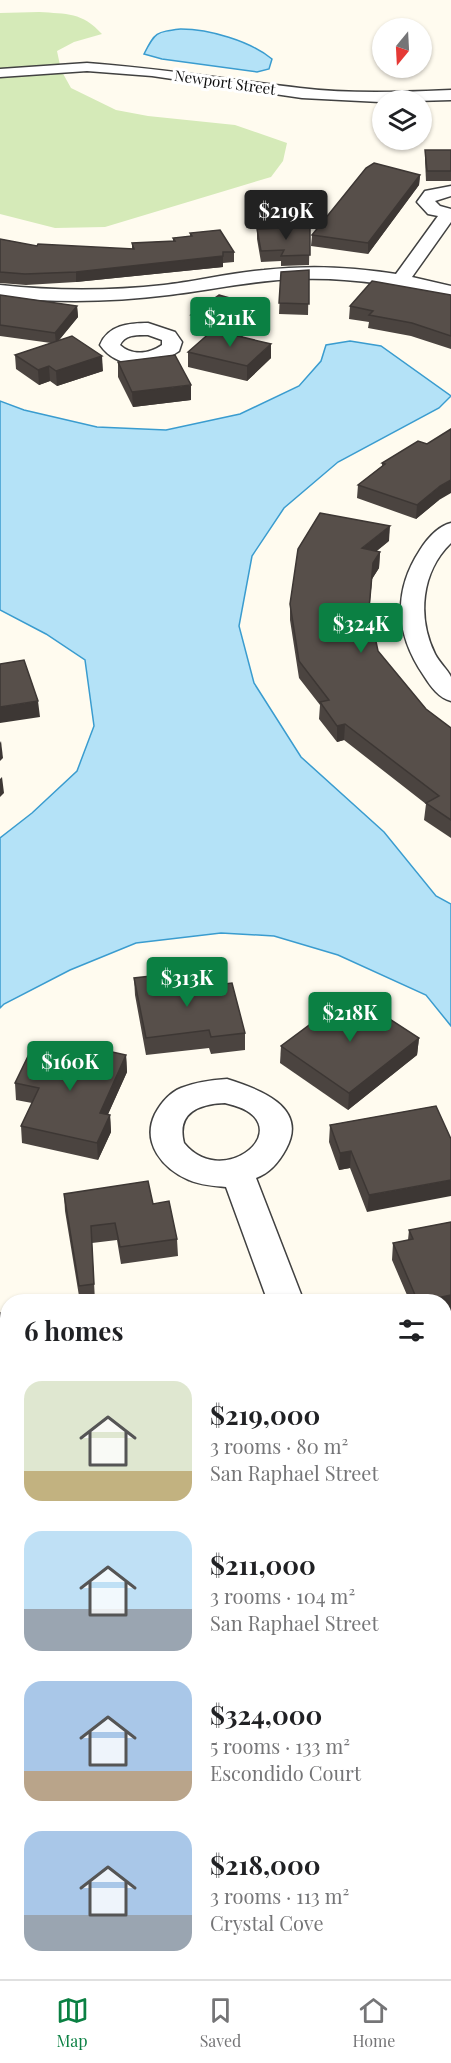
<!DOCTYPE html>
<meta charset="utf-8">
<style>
body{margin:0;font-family:"Playfair Display",serif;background:#f2f2f2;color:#202124;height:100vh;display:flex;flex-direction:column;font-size:22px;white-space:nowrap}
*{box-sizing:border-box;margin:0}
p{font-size:20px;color:#757577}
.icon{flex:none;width:33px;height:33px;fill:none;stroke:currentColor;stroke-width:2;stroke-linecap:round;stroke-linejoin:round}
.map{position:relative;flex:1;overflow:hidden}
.sheet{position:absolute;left:0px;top:1294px;width:452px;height:686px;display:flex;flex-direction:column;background:#fff;border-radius:24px 24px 0 0;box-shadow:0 2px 4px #0004}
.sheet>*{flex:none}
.needle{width:39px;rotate:198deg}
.controls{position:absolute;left:372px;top:18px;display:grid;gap:12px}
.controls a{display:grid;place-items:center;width:60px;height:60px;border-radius:50%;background:#fff;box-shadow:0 2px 4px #0004;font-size:30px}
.price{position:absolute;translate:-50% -51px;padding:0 14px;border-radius:6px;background:#0b8043;color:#fff;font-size:20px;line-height:39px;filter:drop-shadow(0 2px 3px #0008)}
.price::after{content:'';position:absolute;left:50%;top:36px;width:18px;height:14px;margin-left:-9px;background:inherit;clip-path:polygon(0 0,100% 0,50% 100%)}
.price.selected{background:#222;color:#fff}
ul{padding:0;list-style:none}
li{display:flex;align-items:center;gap:18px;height:150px;padding:0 24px}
li span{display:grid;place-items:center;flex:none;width:168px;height:120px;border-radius:18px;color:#555}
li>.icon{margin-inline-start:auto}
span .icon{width:72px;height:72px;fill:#fffc;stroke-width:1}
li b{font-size:26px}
h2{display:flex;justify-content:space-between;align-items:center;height:72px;padding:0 24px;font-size:26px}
.tab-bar{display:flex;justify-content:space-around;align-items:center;height:84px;border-top:2px solid #e0e0e0;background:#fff;font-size:16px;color:#757577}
.tab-bar a{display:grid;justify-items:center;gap:3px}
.tab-bar .selected{color:#0b8043}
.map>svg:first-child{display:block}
</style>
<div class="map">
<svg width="451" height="1979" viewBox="0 0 451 1979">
<rect width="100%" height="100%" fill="#fffbef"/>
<g fill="#d5eab8">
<path d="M39 12C67 14 82 12 102 34L74 42 57 51 61 70 71 88 116 110 148 116 235 125 287 143 283 161 271 177 105 227 55 228 0 214V13Z"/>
<path d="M451 1735V1979H0V1773L7 1772 8 1972H444V1738Z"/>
</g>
<g fill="#b4e2f7" stroke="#3a9ccf" stroke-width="1.5">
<path d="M181 29C209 29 250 41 272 59L269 69 257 72 162 59 144 54C155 32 156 32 181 29Z"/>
<path d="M350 341 381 346 451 396 439 408 338 462 284 508 252 556 239 626 254 683 301 757 384 832 436 896 451 904V1026L426 995 338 955 274 936 221 933 136 943 70 970 4 1004 0 1008V838L32 813 77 771 94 726 85 660 46 634 0 610V401L24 410 97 427 166 430 240 414 299 386 321 361 326 345Z"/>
</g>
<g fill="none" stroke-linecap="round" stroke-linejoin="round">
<defs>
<g id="minor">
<path d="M87 63C159 68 229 80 300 88 350 94 401 92 451 90V100L380 102 302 98 152 76 87 71 0 77V69Z"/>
<path d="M451 186V196L435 201 440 206 451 209V222L412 277 451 286V298C400 285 349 277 297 279 254 280 212 290 169 295 113 302 57 303 0 297V285C55 291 109 291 164 285 198 281 230 273 264 270 307 265 353 267 396 274L438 216 428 214 417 202 425 191Z"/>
<path d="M148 323 175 332 182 342 179 351C155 368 118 371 100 345 108 325 129 323 148 323ZM148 335 162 340V345C149 354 132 356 120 345 125 334 138 335 148 335Z"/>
<path d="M451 523V543C421 572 417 617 435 654 439 662 448 670 451 677 451 683 451 694 451 701 439 698 431 687 424 676 396 635 392 593 420 550 427 539 438 526 451 523Z"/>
<path d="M227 1079C259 1089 309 1107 286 1149 279 1162 270 1173 256 1178L304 1302H268L226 1187C214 1186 200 1185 189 1180 163 1169 141 1143 155 1114 161 1103 169 1093 181 1088 196 1082 211 1080 227 1079ZM225 1103C232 1105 241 1107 247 1111 288 1136 221 1188 184 1143 176 1112 200 1104 225 1103Z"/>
<path d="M451 1385V1417L444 1419V1387Z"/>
<rect x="0" y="1474" width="8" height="34"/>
</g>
</defs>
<use href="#minor" stroke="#414141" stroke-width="3"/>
<use href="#minor" fill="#fff" fill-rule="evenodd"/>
</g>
<g fill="#4b4440">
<path d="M425 150H451V181H426L425 160Z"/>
<path d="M420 175 419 185 368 254 311 246 312 235Z"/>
<path d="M310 227 309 265 281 266V261L261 262 257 239V229Z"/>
<path d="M190 233 234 252V262L223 263V267L76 282 26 285 0 283V239L37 246 132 249V243L173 241V238L190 237Z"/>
<path d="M309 270 308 315 279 314 281 272Z"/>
<path d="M0 295 77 306 78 317 58 341 103 371 57 386 50 381 39 385 16 369 15 355 51 343 0 336Z"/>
<path d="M451 295V349L411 336 368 328 369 322 349 319 350 306Z"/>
<path d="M191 315 266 319 242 337 271 358 247 381 188 367V352L212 331 191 326Z"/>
<path d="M118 362 191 400 133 407 118 377Z"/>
<path d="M382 463 439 500 416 519 357 498 358 485 382 466Z"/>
<path d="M389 541 376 551 380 552 379 568 372 579 369 610 378 651 426 709 451 728V838L424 820 426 804 344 740 337 742 319 719 320 705 299 678 290 620V604Z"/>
<path d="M134 978 182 989 245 1033V1050L211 1054 209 1048 146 1055 135 995Z"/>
<path d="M419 1038 417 1055 348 1110 280 1063 281 1046Z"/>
<path d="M126 1055 127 1072 108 1114 110 1115 111 1132 98 1160 22 1143 21 1126 32 1103 16 1100 15 1083 79 1060Z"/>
<path d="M436 1106 367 1212 350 1168 339 1170 329 1142 330 1125Z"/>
<path d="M64 1194 153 1204 177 1239 178 1256 121 1264 117 1240 92 1243 95 1301 80 1302 65 1211Z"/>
<path d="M451 1222V1311L444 1312V1302H410L392 1260 393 1243 408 1240 409 1230Z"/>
<path d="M8 1312V1397H0V1313Z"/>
<path d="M8 1544V1675L0 1676V1545Z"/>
</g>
<g fill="#3d3734">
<path d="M420 175 419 185 368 254V243Z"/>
<path d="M223 256V267L76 282V272Z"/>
<path d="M77 306 78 317 56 344 55 333Z"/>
<path d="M266 308V319L239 338 240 328Z"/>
<path d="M271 344V358L247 381V366Z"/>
<path d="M102 356 103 371 57 386 56 371Z"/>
<path d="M49 366 50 381 39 385 38 370Z"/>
<path d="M191 385V400L133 407 132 392Z"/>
<path d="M451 480V493L439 500 416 519 417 505 440 486Z"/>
<path d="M390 526 389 541 361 564 362 548Z"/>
<path d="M380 552 379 568 372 579 368 625 373 563Z"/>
<path d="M38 701 40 717 0 723V707Z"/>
<path d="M345 724 344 740 337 742V726Z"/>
<path d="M1 741 3 758 0 761V743Z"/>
<path d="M2 777 4 793 0 797V779Z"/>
<path d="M419 1038 417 1055 348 1110 349 1093Z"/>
<path d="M126 1055 127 1072 101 1130 100 1113Z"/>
<path d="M110 1115 111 1132 98 1160 97 1143Z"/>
<path d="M351 1151 350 1168 339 1170 340 1153Z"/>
<path d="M451 1180V1196L367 1212 369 1195Z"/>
<path d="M451 1295V1311L444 1312V1302H418Z"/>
<path d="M451 1567V1583L444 1584V1569Z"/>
</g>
<g fill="#574f4a" stroke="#3d3734" stroke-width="1.5">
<path d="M425 150H451V171H427Z"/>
<path d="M374 163 420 175 368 243 312 235 366 168Z"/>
<path d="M310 227V255L281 256 284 250 261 251 257 229Z"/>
<path d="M220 230 234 252H223V256L76 272 25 274 0 272V239L37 246 38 244 134 249 132 243 175 241 173 238 192 236 190 233Z"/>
<path d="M309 270V304L279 303 281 272Z"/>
<path d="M372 281 451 295V336L412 323 369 315 373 311 350 306Z"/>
<path d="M0 295 77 306 55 333 0 325Z"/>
<path d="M219 295 266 308 240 328 191 315Z"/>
<path d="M213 330 271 344 247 366 188 352Z"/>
<path d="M72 336 102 356 56 371 49 366 38 370 15 355Z"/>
<path d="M175 355 191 385 132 392 118 362Z"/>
<path d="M451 429V480L440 486 417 505 358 485 385 464 382 463 418 441 427 444Z"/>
<path d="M320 513 390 526 362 548 380 552 373 563 369 609 378 651 426 709 451 728V820L426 803 439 796 345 724 337 726 320 702 329 700 299 661 290 604 298 549Z"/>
<path d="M24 660 38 701 0 707V664Z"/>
<path d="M178 973 182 989 232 983 245 1033 211 1037 209 1030 146 1038 134 978Z"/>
<path d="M351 994 419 1038 349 1093 281 1046Z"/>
<path d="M85 1046 126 1055 100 1113 110 1115 97 1143 21 1126 39 1088 15 1083 31 1050 79 1060Z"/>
<path d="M436 1106 451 1139V1180L369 1195 351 1151 340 1153 330 1125Z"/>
<path d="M148 1181 153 1204 169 1201 177 1239 120 1247 115 1223 91 1226 94 1284 79 1286 64 1194Z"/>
<path d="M451 1222V1295L418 1302 393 1243 413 1239 409 1230Z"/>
<path d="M220 1296 221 1302H181Z"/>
<path d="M8 1312V1380L0 1381V1313Z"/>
<path d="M451 1449V1567L444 1569V1451Z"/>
<path d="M8 1544V1659L0 1660V1545Z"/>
</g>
<g text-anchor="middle" stroke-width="6" stroke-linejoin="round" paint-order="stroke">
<g font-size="15" fill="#0e0e0e" stroke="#fff">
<text transform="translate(225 83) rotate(8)" y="5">Newport Street</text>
</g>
</g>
</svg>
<div class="controls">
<a><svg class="needle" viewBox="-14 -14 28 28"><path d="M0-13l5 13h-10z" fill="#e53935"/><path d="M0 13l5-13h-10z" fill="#757577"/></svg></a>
<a><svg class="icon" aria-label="layers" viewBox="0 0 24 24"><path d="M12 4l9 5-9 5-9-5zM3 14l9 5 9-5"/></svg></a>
</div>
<b class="price selected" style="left:286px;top:241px">$219K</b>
<b class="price" style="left:230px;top:348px">$211K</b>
<b class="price" style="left:361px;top:654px">$324K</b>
<b class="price" style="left:187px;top:1008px">$313K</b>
<b class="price" style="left:350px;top:1043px">$218K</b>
<b class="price" style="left:70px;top:1092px">$160K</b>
<section class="sheet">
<h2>6 homes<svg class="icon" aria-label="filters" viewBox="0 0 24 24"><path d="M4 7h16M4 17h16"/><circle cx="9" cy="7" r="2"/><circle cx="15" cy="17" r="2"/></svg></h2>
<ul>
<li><span style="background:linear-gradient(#dfe7d0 75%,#c2b280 0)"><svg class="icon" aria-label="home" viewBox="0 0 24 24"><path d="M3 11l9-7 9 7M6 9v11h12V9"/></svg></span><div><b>$219,000</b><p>3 rooms · 80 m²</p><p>San Raphael Street</p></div></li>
<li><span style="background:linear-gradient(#bfe0f5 65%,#9aa5b1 0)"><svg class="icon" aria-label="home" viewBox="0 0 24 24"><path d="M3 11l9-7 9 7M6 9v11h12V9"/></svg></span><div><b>$211,000</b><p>3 rooms · 104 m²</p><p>San Raphael Street</p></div></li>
<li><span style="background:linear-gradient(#a9c7e8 75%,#b9a48a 0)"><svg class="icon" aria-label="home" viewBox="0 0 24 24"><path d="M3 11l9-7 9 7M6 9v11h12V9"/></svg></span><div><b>$324,000</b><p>5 rooms · 133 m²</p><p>Escondido Court</p></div></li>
<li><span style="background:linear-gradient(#a9c7e8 70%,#9aa5b1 0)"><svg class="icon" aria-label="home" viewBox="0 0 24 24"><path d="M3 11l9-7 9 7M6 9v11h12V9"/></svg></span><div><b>$218,000</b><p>3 rooms · 113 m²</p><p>Crystal Cove</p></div></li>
</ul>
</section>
</div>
<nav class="tab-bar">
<a class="selected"><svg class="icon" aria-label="map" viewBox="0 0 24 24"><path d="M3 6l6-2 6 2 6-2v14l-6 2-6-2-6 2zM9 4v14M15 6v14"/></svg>Map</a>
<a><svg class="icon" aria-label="saved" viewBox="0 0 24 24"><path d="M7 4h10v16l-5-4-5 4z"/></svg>Saved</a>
<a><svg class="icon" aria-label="home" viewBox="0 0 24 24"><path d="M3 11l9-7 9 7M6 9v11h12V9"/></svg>Home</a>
</nav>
